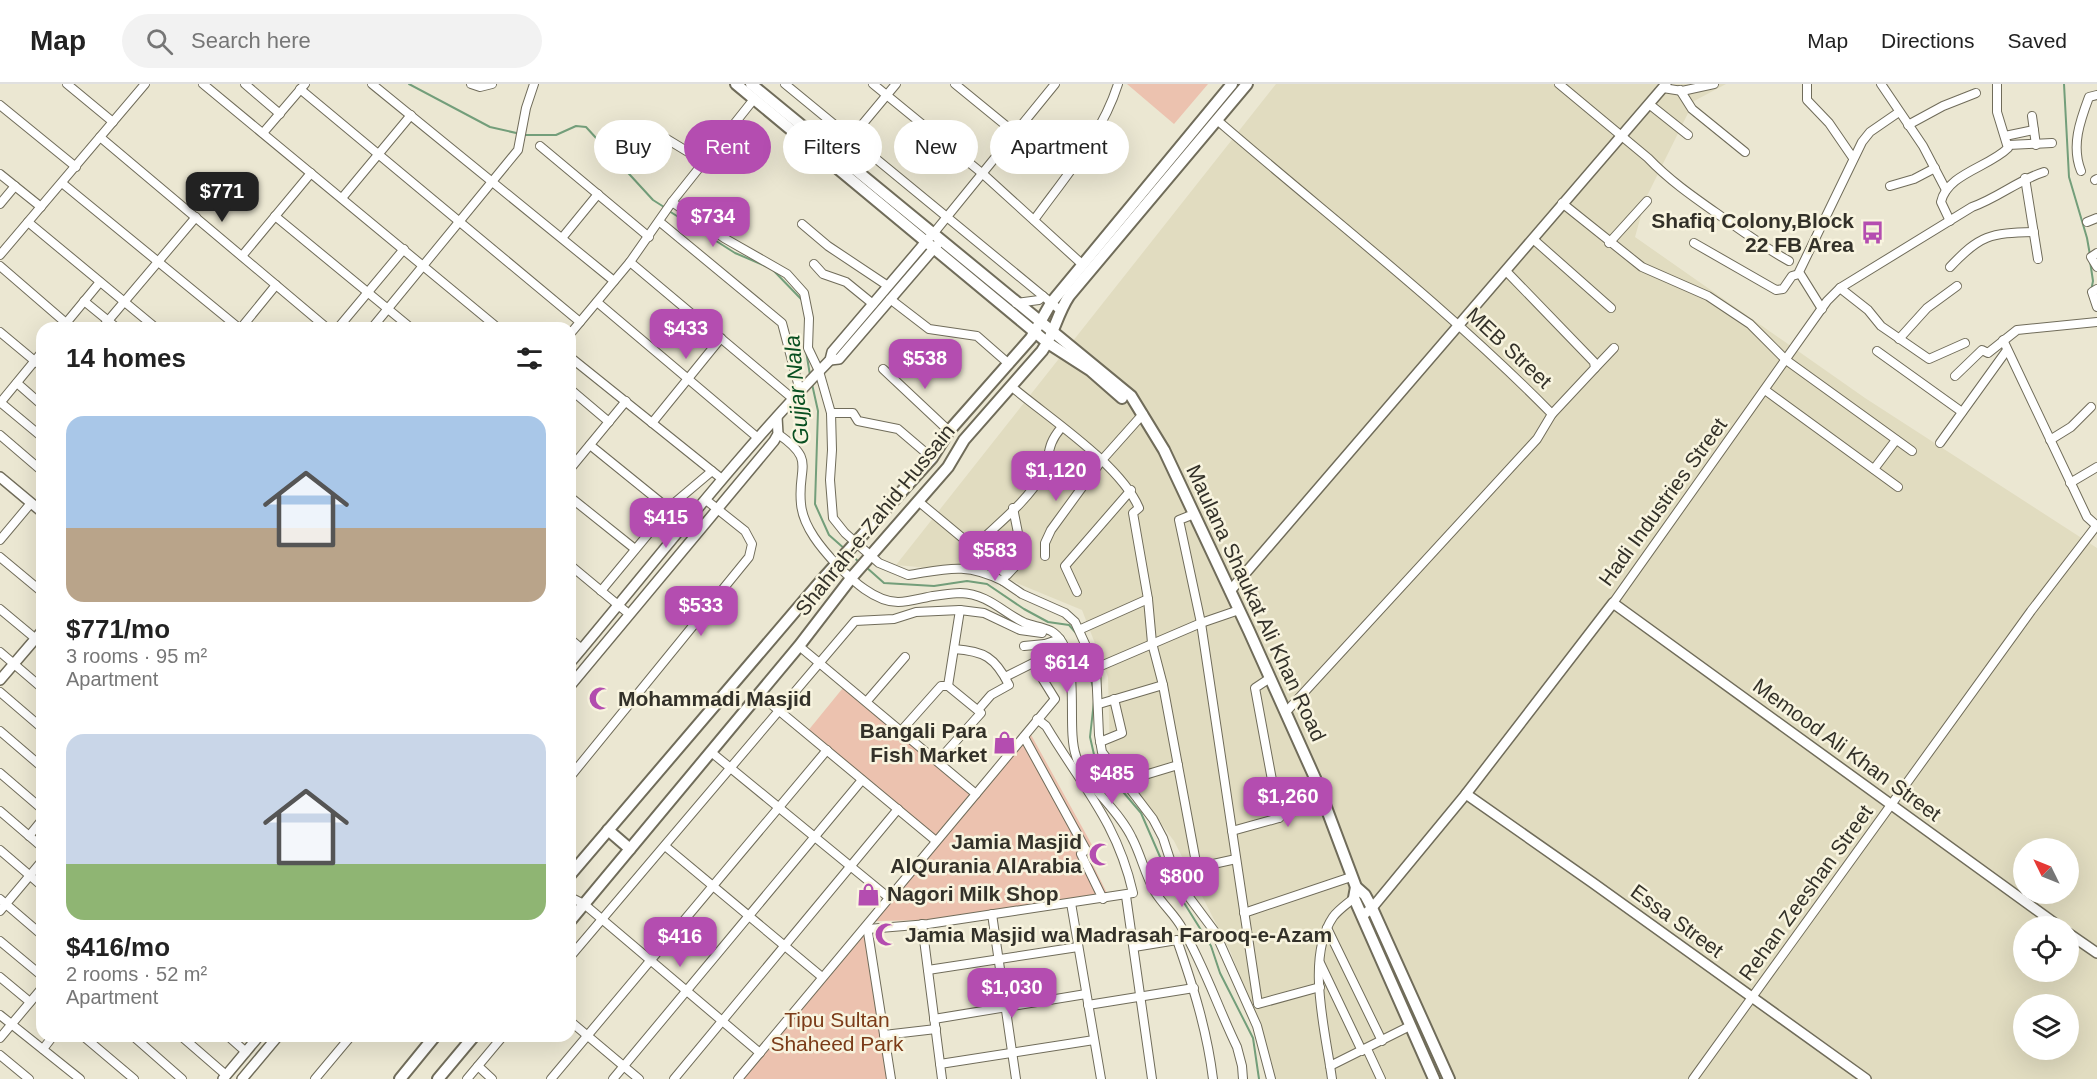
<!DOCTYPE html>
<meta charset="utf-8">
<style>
body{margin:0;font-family:Arial,sans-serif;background:#f2f2f2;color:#222;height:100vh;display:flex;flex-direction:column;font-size:22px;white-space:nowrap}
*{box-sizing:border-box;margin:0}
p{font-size:20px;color:#767676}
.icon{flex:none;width:33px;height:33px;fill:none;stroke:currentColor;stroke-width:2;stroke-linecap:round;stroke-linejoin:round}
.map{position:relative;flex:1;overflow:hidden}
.side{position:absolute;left:36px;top:238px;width:540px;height:720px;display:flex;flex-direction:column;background:#fff;border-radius:18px;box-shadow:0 6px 24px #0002}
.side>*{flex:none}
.banner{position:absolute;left:594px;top:36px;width:570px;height:54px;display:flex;gap:12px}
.needle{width:39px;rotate:313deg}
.buttons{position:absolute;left:2013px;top:754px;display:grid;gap:12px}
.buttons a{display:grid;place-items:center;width:66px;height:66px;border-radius:50%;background:#fff;box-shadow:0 6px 24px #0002;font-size:30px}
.price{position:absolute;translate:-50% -51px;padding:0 14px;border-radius:12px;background:#b44db0;color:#fff;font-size:20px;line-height:39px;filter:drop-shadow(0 2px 3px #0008)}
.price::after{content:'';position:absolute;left:50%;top:36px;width:18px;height:14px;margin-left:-9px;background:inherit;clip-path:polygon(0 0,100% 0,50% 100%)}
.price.current{background:#222;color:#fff}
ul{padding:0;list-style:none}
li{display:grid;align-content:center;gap:12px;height:318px;padding:0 30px}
li span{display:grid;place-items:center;height:186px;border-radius:18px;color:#555}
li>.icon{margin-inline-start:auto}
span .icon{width:108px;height:108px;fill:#fffc;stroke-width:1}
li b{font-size:26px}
h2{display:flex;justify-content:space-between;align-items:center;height:72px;padding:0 30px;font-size:26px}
.pill{padding:0 21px;border-radius:27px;background:#fff;box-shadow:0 6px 24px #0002;font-size:21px;line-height:54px}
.pill.current{background:#b44db0;color:#fff}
header{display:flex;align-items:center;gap:36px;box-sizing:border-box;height:84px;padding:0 30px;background:#fff;border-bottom:2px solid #e0e0e0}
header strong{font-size:28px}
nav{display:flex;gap:33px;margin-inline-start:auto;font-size:21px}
.search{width:420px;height:54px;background:#f2f2f2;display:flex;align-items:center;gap:15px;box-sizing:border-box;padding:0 21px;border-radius:33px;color:#767676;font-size:22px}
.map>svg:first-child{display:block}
</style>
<header>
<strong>Map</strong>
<div class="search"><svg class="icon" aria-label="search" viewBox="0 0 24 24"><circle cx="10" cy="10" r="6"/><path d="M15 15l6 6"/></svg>Search here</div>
<nav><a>Map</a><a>Directions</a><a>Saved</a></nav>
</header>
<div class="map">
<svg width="2097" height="995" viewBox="0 0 2097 995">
<rect width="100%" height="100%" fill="#ebe7d2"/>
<path fill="#e1dcc0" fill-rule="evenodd" d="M1276 0H1726L1694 17 1646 114 1635 153 1865 314 2097 464V995H1273L1272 979 1231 869 1174 757 1110 671 1108 593 1082 526 995 490 896 481ZM2024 765H2068V810H2024ZM2024 843H2068V888H2024ZM2024 921H2068V966H2024Z"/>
<g fill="#ecc2af">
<path d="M1127 0H1208L1174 40Z"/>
<path d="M847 599 976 710 936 757 807 648Z"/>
<path d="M1030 649 1092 761 1086 767 1108 811 933 836 873 837Z"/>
<path d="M866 840 891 995H738Z"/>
</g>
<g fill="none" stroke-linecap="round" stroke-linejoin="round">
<g stroke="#739e7a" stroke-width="2">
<path d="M409 0 490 43 525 51H556L576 42 586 43 653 116 664 123"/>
<path d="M2064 0 2069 93 2087 154 2090 171"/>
<path d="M669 127 735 169 768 183"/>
<path d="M2090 177 2093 197 2091 207"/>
<path d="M773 186 802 216"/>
<path d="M806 267 810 291"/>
<path d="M812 300 818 327 815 420 829 451 846 466"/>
<path d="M850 470 859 478"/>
<path d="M866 483 884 499 934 502 967 497 987 500 1024 525 1048 538 1069 541 1076 549"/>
<path d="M1080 557 1093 603"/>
<path d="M1094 617 1090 653 1095 675 1141 729 1171 798 1211 862 1220 889 1253 954 1259 995"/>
</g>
<defs>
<g id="minor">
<path d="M67 0 113 38"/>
<path d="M203 0 498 244"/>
<path d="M245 0 280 30"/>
<path d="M372 0 614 197"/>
<path d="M471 0 480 3 492 0"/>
<path d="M785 0 1060 226"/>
<path d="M873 0 983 90 1083 181"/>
<path d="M955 0 1015 49"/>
<path d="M1559 0 1648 74C1670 97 1695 114 1722 133 1744 148 1765 164 1789 177"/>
<path d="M1807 0V16L1829 39 1853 74"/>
<path d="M1881 0 1923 62 1946 106"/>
<path d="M1663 4 1682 7 1714 0"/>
<path d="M300 5 580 238"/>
<path d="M1680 6 1692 25 1745 68"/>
<path d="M1649 20 1688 51"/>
<path d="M0 21 76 83"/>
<path d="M2032 32 2036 61"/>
<path d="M1217 36C1329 133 1448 224 1552 330L1537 355 1286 628"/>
<path d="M1908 41 1943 22 1976 9"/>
<path d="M647 43 703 77"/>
<path d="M263 49 305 0"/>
<path d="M2005 52 2034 46"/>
<path d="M100 53 327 244"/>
<path d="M851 54 896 0"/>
<path d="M2008 61 2052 59"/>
<path d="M540 62 649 153"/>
<path d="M2081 87C2071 62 2080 37 2089 13L2097 11"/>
<path d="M0 90 41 123"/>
<path d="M2025 94 2038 175"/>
<path d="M2095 96 2097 95"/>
<path d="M62 99 239 244"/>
<path d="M1890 102 1914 95 1935 84"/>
<path d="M342 114 411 31"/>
<path d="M672 118 724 154 787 190 804 209 809 234 808 264 819 287 831 329 832 366 830 396 833 434 845 449 879 479 908 491C947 485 965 478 1003 497"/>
<path d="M1562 119 1642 183 1708 212 1750 240 1786 276 1912 367"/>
<path d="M0 120 15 102"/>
<path d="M275 132 411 244"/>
<path d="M1034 136C1065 93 1102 51 1118 0"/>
<path d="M1950 137 1941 118C1947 90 1989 83 2008 64L1997 28V0"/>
<path d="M28 138 156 244"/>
<path d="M660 138 782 239 800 307"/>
<path d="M2087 138 2097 134"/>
<path d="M802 140 828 162 888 202"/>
<path d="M933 150 1055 0"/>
<path d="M562 154 598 110"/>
<path d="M1533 155 1611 224"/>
<path d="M1609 159 1647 117"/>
<path d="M1694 159 1776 206 1783 205 1792 192 1799 190"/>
<path d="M2097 169 2091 173 2097 183"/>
<path d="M0 171 145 0"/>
<path d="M242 172 311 89"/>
<path d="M630 178 792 314"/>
<path d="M814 180 823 190 846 198 873 220"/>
<path d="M0 182 66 239"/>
<path d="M1950 183C1980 151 1990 149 2034 148"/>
<path d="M1506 187 1594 278 1595 284 1552 330"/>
<path d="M1840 204 1868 226 1881 242 1929 275 1965 259"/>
<path d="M2097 205 2092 208 2097 223"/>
<path d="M890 215 929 245 977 252 1009 280"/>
<path d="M84 217 117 244"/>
<path d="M597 218 758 354"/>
<path d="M1016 219 1039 216 1043 212"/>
<path d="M1822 225 1799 188 1862 58 1870 48 1899 28"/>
<path d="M62 244 100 198"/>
<path d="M102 244 196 133"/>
<path d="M241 244 276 201"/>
<path d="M338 244 404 165"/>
<path d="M372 244 518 66 526 24 534 0"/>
<path d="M0 248 42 283"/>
<path d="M570 250 630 178 672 118 754 15"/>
<path d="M1899 255 1927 224 1957 202"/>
<path d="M2003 256 2087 433 2097 442"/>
<path d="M1877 267 1962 328"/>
<path d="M570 273 722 395"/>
<path d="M1595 284 1614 264"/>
<path d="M883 285 949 347"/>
<path d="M1955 292 1982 266 1988 269 2017 246 2097 238"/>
<path d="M17 299 42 321"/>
<path d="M1012 303C1050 335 1120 380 1139 424L1133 429 1148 515 1152 559 1163 601 1200 800"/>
<path d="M570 305 609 338"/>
<path d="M1765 306 1898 403"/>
<path d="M0 318 42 353"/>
<path d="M0 319 42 268"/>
<path d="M831 329H853L858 337 898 345 932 374"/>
<path d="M652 339 721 254"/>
<path d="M778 350C817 377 797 382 801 420 803 443 822 465 837 481 852 496 875 518 898 518 909 518 922 514 933 512 942 511 952 509 960 509 989 510 1003 529 1025 539 1033 542 1043 543 1051 547 1084 566 1065 641 1076 672 1086 703 1118 724 1132 754 1141 771 1145 791 1155 808 1163 821 1175 831 1182 844 1204 881 1218 924 1237 963L1242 982 1243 995"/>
<path d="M0 351 42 387"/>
<path d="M2050 356 2071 343 2091 323"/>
<path d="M1940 359 2007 266"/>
<path d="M590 361 669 425"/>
<path d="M570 385 626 317"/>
<path d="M1874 385 1896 356"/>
<path d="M2070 399 2097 383"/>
<path d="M570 413 635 465"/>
<path d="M918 417 1007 491 1023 474 1013 424"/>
<path d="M1194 430 1179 436 1201 539 1258 920 1320 903"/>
<path d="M0 456 31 419"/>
<path d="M973 464C996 441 1026 419 1042 391 1052 373 1044 364 1061 344"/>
<path d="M1045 472V459L1051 446 1102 376 1143 330"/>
<path d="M0 473 42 508"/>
<path d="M570 481 629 530"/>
<path d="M1004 495 1003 497 1022 510 1065 529 1075 538 1096 584"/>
<path d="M601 507 673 420 712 387"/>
<path d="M1077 508 1065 482 1131 406"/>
<path d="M1613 519 1827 217 1840 204 1972 123C1998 114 2018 96 2044 88"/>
<path d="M0 525 42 560"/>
<path d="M1239 526 1201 539 1096 584 1099 651 1102 668 1153 735 1163 754 1177 797 1215 848 1257 942 1271 995"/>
<path d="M1081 545 1148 515"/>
<path d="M570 555 582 565"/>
<path d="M1024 562 1045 560"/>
<path d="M954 565C984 567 995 573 1009 601L991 611 978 626"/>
<path d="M0 568 42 604"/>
<path d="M1005 593 1049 571 1045 560 1060 555"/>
<path d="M1270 594 1255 604 1279 734"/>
<path d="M948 602 960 526"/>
<path d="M0 608 42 644"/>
<path d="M759 610 936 757"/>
<path d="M867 617 905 573"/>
<path d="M1099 620 1163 601"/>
<path d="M0 647 42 683"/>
<path d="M901 647 941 602H948L981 629 938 677"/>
<path d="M1024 653 1086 766 1081 770 1103 815"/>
<path d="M1100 658 1122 649 1114 615"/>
<path d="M711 668 888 813"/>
<path d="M0 689 42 725"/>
<path d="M570 693 749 473 752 460 745 447 706 416"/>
<path d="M1125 697 1178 681"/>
<path d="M976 710 1055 615 1042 594 1038 576"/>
<path d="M0 727 42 763"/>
<path d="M1232 747 1279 734 1315 694"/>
<path d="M29 752 42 736"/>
<path d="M665 762 822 893"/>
<path d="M0 766 42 802"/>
<path d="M1195 784 1236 775"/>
<path d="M1126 812 1152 995"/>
<path d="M570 813 584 820 760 969"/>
<path d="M0 815 42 851"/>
<path d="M1071 819 1101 995"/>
<path d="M0 827 42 777"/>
<path d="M1244 829 1351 793"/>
<path d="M992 830 1016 995"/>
<path d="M922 840 942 995"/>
<path d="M867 842 891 995"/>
<path d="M1327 844 1382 957"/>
<path d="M868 845 928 840 1133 809C1117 738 1082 702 1046 642L1037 635"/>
<path d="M0 857 42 892"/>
<path d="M1134 863 1177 856C1193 902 1207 946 1213 995"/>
<path d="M570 873 855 537 894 535 916 528 960 526 984 529 1020 546 1042 549"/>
<path d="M1320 879 1362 967"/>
<path d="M928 886 1078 863"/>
<path d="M0 893 30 918"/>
<path d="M1088 921 1194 904"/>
<path d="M0 931 80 995"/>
<path d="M934 935 1086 910"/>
<path d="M570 937 639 995"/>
<path d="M884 951 936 945"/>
<path d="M83 952 134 995"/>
<path d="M133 952 182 995"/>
<path d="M181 952 226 991"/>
<path d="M228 952 246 968"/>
<path d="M0 954 42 904"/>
<path d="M43 965 53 952"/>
<path d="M1367 965 1381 995"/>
<path d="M0 971 29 995"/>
<path d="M940 980 1094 956"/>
<path d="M478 982 492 995"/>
<path d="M1330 982 1410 942"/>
<path d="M315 995 351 952"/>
<path d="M467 995 503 952"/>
<path d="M551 995 827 666"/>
<path d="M613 995 862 696"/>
<path d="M674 995 898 725"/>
<path d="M738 995 976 710 799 562"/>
<path d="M1332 995C1326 949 1305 874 1333 833 1338 826 1347 820 1354 814"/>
<path d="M1693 995 2031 527 2097 441"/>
</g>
<g id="tertiary">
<path d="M830 276 839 275 937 161"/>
<path d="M0 393 42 428"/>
<path d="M1230 507 1666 0"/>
<path d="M570 579C656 477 737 371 830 276L832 268 929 154"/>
<path d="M0 596 42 547"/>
<path d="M570 602 774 357 778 350 777 333"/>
<path d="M1466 710 1593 799 1866 995"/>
<path d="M1362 832 1372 824 1466 710 1613 519 2060 843"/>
<path d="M2068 849 2097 869"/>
<path d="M223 995 259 952"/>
<path d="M242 995 278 952"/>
</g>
<g id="secondary">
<path d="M736 0 1048 259 1090 286 1122 314"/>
<path d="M751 0 1131 312 1164 366 1249 547 1315 694 1356 803 1365 811 1372 824 1449 995"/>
<path d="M608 746 630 765"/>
<path d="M570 791 820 498 932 374 949 347 1031 254 1051 219 1232 0"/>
<path d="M1356 803 1354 814 1434 995"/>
<path d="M570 837 799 562 852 493 948 383 964 356 1042 267C1054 250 1057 230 1069 212L1247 0"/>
<path d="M400 995 435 952"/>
<path d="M438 995 474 952"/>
</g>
</defs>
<use href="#minor" stroke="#706c5a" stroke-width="10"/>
<use href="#tertiary" stroke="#706c5a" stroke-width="12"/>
<use href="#secondary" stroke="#706c5a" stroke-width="14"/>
<use href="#minor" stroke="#fff" stroke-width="8"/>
<use href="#tertiary" stroke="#fff" stroke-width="9"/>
<use href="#secondary" stroke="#fff" stroke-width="10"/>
</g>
<defs>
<symbol id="bus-bare" viewBox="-9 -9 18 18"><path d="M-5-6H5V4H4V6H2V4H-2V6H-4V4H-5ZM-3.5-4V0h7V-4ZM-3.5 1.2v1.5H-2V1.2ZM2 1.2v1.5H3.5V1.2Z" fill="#b44db0" stroke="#f8f4df" stroke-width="2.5" paint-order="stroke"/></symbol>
<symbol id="mosque-bare" viewBox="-9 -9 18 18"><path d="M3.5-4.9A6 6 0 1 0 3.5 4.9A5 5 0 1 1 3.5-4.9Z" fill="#b44db0" stroke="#f8f4df" stroke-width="2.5" paint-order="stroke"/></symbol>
<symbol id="shop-bare" viewBox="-9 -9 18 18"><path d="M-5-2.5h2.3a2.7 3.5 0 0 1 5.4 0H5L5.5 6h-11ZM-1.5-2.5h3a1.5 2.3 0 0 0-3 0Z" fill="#b44db0" stroke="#f8f4df" stroke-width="2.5" paint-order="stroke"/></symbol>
</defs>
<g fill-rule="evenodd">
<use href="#bus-bare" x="1856" y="132" width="33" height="33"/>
<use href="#mosque-bare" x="584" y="598" width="33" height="33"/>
<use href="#shop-bare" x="988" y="642" width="33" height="33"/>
<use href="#mosque-bare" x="1084" y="754" width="33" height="33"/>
<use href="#shop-bare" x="852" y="794" width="33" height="33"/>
<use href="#mosque-bare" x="870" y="834" width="33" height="33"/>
</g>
<g text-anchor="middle" stroke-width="5" stroke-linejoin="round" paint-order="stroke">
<g font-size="21" font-weight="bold" fill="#333129" stroke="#f8f4df" text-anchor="end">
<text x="1854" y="144">Shafiq Colony,Block<tspan x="1854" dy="24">22 FB Area</tspan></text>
<text x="618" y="622" text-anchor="start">Mohammadi Masjid</text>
<text x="987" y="654">Bangali Para<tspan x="987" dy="24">Fish Market</tspan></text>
<text x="1082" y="765">Jamia Masjid<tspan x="1082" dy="24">AlQurania AlArabia</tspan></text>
<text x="887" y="817" text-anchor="start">Nagori Milk Shop</text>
<text x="905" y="858" text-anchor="start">Jamia Masjid wa Madrasah Farooq-e-Azam</text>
</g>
<g font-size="21" fill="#333129" stroke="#f8f4df">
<text transform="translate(1509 264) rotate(43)" y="7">MEB Street</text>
<text transform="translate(1663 418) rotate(-54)" y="7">Hadi Industries Street</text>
<text transform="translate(875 436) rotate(-51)" y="7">Shahrah-e-Zahid Hussain</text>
<text transform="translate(1256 519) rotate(65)" y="7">Maulana Shaukat Ali Khan Road</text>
<text transform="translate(1847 666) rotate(36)" y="7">Memood Ali Khan Street</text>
<text transform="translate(1806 809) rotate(-54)" y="7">Rehan Zeeshan Street</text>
<text transform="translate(1677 837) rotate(36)" y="7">Essa Street</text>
</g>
<g font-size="21" fill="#7b3b18" stroke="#f8f4df">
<text x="837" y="943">Tipu Sultan<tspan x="837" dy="24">Shaheed Park</tspan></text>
</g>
<g font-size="22" font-style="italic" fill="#095021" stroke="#f8f4df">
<text transform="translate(796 306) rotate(-95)" y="8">Gujjar Nala</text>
</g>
</g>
</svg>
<div class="buttons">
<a><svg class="needle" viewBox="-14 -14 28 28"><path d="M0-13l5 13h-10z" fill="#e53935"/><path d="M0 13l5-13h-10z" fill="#767676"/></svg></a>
<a><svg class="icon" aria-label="locate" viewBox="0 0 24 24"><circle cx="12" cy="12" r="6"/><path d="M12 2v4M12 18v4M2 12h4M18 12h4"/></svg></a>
<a><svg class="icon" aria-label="layers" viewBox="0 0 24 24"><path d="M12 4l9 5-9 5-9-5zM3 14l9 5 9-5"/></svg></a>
</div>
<b class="price current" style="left:222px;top:139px">$771</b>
<b class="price" style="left:713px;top:164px">$734</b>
<b class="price" style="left:686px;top:276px">$433</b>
<b class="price" style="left:925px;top:306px">$538</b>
<b class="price" style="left:1056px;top:418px">$1,120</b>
<b class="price" style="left:666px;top:465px">$415</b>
<b class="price" style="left:995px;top:498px">$583</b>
<b class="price" style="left:701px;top:553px">$533</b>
<b class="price" style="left:1067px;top:610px">$614</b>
<b class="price" style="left:1112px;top:721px">$485</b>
<b class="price" style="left:1288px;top:744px">$1,260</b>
<b class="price" style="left:1182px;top:824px">$800</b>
<b class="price" style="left:680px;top:884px">$416</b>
<b class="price" style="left:1012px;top:935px">$1,030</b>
<div class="banner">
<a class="pill">Buy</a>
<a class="pill current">Rent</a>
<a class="pill">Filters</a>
<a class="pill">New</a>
<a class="pill">Apartment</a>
</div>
<section class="side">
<h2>14 homes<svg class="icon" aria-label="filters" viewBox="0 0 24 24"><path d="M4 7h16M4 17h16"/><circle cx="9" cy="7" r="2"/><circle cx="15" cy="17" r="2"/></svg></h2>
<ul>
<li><span style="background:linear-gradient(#a9c7e8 60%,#b9a48a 0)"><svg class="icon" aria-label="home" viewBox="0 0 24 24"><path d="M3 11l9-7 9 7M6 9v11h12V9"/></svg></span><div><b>$771/mo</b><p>3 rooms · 95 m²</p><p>Apartment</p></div></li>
<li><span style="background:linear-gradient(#c9d6e8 70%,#8fb573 0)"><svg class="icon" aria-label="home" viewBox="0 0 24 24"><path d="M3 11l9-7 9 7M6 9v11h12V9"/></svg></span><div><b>$416/mo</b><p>2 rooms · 52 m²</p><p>Apartment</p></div></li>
</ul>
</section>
</div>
